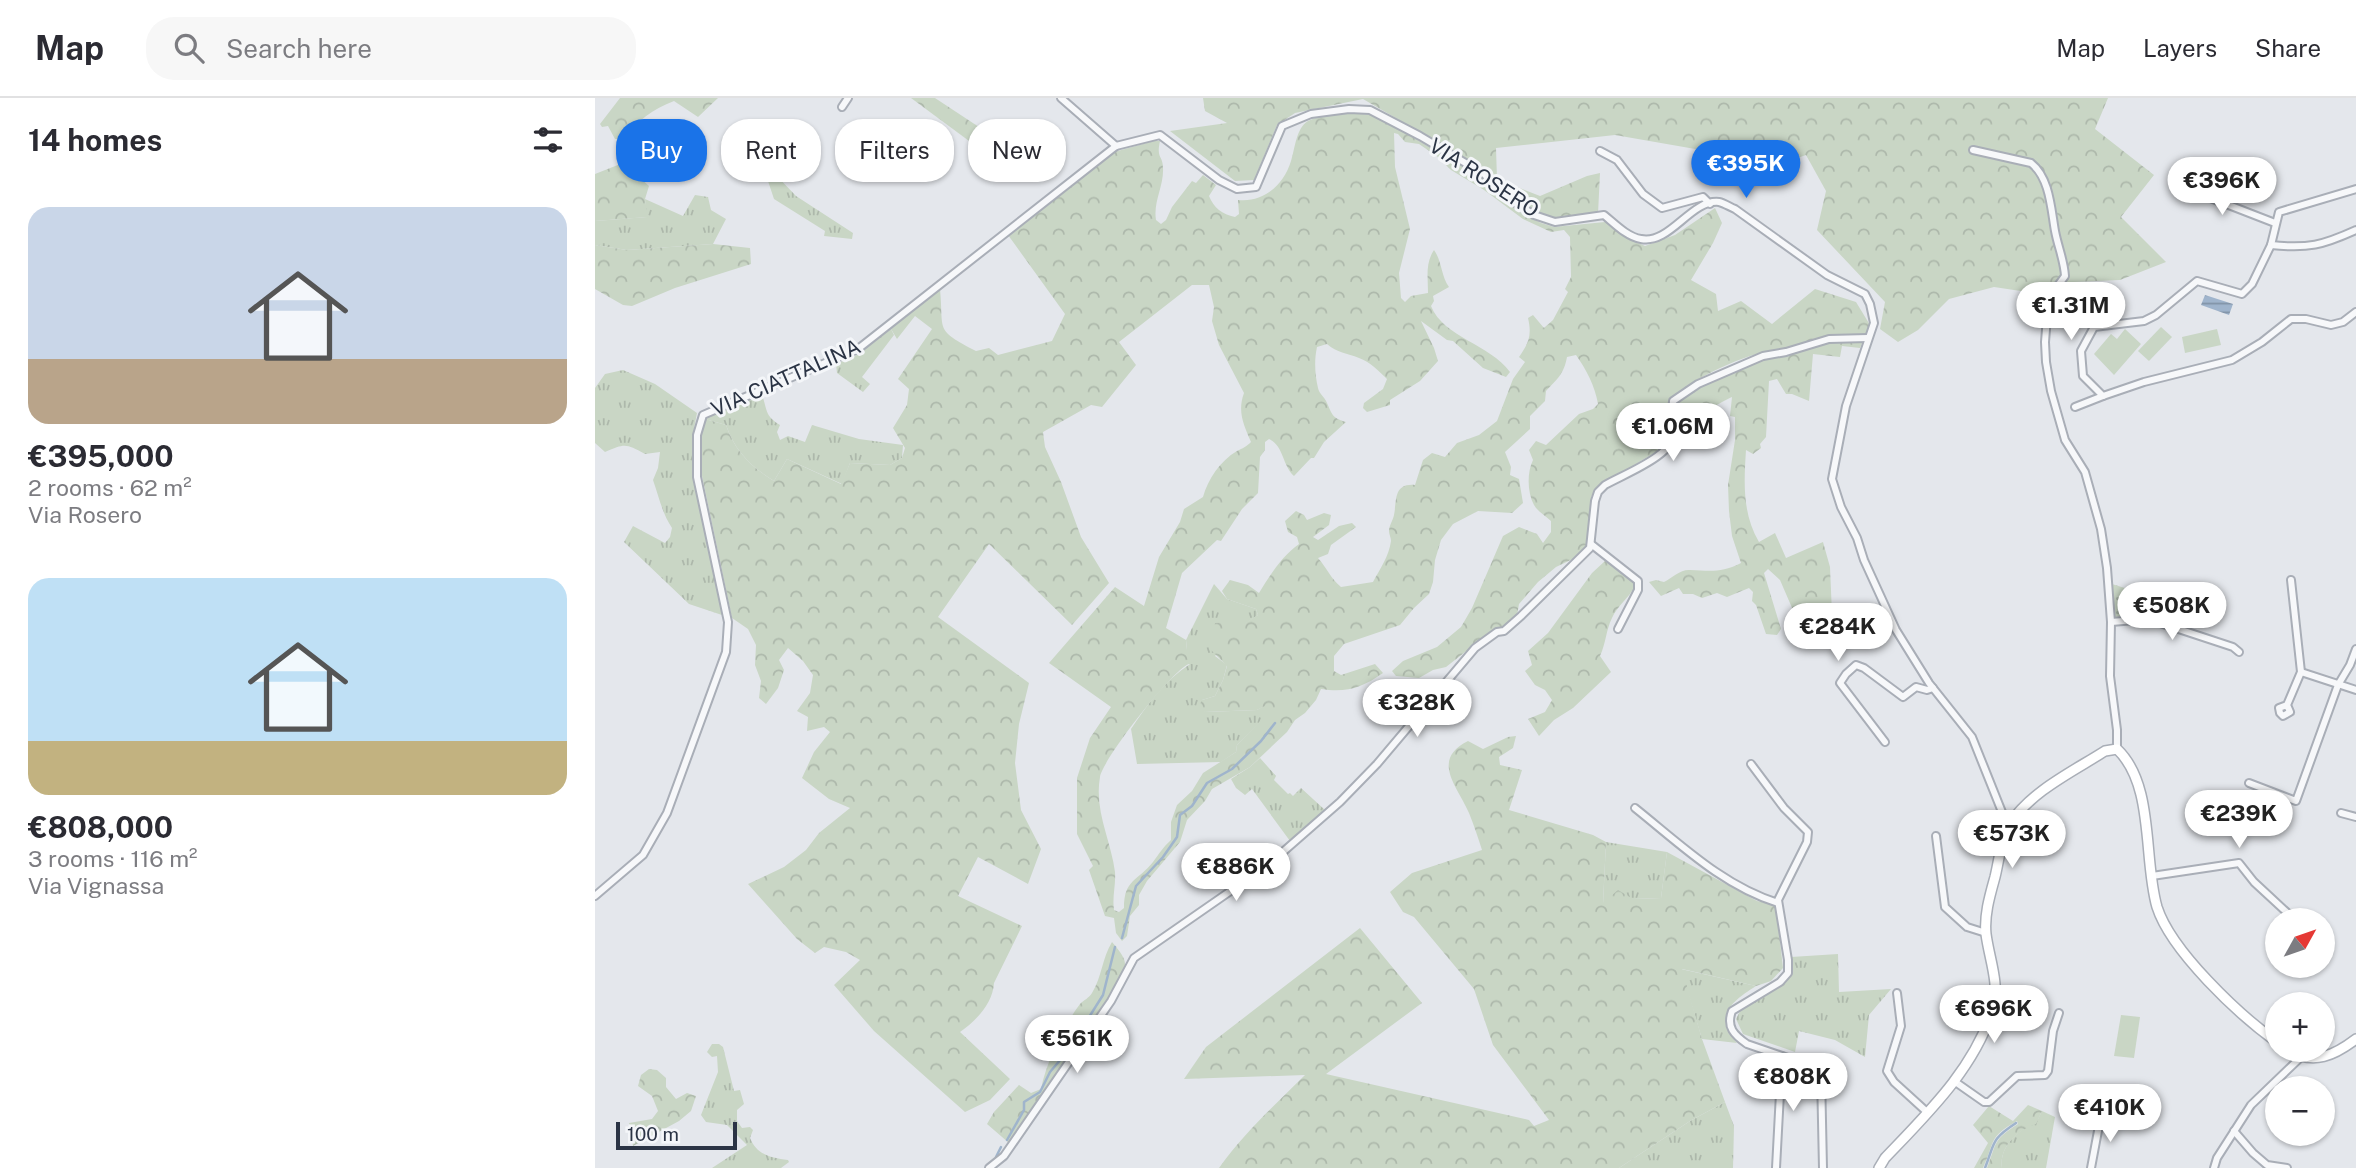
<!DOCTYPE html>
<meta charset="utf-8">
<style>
body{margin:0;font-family:"Public Sans",sans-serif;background:#f7f7f7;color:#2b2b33;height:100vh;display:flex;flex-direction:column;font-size:26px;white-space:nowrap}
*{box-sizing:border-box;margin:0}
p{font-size:23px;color:#7c7c81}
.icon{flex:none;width:38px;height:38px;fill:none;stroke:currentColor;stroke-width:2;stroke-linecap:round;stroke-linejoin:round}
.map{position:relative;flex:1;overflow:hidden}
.panel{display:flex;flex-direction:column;background:#fff;width:595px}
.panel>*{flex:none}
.hud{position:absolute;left:21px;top:21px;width:665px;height:63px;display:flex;gap:14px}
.needle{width:46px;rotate:50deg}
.controls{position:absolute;left:1670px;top:810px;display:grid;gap:14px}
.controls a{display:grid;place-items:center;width:70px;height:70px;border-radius:50%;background:#fff;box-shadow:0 2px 5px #0004;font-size:35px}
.scale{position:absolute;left:21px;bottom:18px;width:121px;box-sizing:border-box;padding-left:7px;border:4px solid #2b3445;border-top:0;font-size:19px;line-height:24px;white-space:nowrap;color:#2b3445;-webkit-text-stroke:5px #f4f6f9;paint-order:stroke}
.price{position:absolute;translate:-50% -60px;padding:0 16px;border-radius:24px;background:#fff;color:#222;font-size:23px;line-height:46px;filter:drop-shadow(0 2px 4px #0008)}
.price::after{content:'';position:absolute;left:50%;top:42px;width:21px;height:16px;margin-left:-10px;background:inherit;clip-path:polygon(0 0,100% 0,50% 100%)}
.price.on{background:#1a73e8;color:#fff}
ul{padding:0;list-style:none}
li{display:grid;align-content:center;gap:14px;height:371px;padding:0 28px}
li span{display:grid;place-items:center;height:217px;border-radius:21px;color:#555}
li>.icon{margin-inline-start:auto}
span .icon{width:126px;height:126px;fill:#fffc;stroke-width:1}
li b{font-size:30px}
h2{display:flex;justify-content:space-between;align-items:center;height:84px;padding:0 28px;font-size:30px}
.pill{padding:0 24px;border-radius:28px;background:#fff;box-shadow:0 2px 5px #0004;font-size:24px;line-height:63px}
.pill.on{background:#1a73e8;color:#fff}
header{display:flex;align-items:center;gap:42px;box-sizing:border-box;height:98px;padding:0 35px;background:#fff;border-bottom:2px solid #e1e1e2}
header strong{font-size:33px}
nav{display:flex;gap:38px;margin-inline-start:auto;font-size:24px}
.search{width:490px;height:63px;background:#f7f7f7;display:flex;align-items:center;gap:18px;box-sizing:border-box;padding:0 24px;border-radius:28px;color:#7c7c81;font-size:26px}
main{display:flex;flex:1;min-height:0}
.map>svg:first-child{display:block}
</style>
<header>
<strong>Map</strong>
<div class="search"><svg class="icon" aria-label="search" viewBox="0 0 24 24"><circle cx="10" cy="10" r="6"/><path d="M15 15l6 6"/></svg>Search here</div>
<nav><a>Map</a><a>Layers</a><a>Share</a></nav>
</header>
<main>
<section class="panel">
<h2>14 homes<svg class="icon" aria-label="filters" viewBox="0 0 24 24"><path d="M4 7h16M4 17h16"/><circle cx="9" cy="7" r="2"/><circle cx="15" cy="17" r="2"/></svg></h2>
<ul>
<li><span style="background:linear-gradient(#c9d6e8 70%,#b9a48a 0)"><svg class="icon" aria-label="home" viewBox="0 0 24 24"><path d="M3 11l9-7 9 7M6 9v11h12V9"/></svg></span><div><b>€395,000</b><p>2 rooms · 62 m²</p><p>Via Rosero</p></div></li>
<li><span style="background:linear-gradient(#bfe0f5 75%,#c2b280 0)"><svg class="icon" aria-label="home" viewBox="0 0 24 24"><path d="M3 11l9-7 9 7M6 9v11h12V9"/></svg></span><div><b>€808,000</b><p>3 rooms · 116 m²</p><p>Via Vignassa</p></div></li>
</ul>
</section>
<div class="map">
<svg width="1761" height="1070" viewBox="0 0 1761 1070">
<defs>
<pattern id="grass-tufts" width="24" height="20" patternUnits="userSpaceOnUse" patternTransform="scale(1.75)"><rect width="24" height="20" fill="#c9d6c5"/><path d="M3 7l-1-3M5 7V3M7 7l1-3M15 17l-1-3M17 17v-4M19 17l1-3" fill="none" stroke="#adb8ab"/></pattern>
<pattern id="forest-crowns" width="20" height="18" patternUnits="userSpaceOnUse" patternTransform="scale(1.75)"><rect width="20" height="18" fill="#c9d6c5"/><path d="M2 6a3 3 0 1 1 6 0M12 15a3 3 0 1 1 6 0" fill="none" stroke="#adb8ab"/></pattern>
<pattern id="park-dots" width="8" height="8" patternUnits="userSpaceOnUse" patternTransform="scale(1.75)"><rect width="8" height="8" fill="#c9d6c5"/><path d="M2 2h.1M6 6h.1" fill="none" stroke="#adb8ab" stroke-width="1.8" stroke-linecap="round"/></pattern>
<pattern id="water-rules" width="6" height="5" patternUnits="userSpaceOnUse" patternTransform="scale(1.75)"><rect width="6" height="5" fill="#9fb4cc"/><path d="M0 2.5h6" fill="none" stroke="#8293a7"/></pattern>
</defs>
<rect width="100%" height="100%" fill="#e4e7ec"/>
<g fill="url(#grass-tufts)">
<path d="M179 75 201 98 258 135 257 141 229 138 230 133 179 101 173 83Z"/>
<path d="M100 97 113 99 116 112 131 121 118 146 32 152 0 147V123L52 119 50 101 88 118Z"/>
<path d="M296 231 299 237 267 279 275 286 268 294 242 275 241 266 262 257Z"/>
<path d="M28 272 60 286 102 315 98 336 100 381 127 517 94 506 29 444 38 428 70 445 75 439 77 430C67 415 64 399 58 382L63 370 65 354 50 356C31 346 31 345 10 354L0 345V290L10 276Z"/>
<path d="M166 295C173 310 168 317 185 327L182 334 185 342 193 338 210 344 217 327 264 341 308 347 307 360 295 367 255 365 247 386 192 361 179 383C155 368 140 353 131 327L110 321 116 316Z"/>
<path d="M619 486 632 501 661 511 663 517 644 530 620 558 632 567 628 582 620 598 607 602 610 614 662 612 672 606V617L642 647 641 654 626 664 542 666 536 631C552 607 570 582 595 566L598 553 592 552 591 542Z"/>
<path d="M665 660 681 678 679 682 693 696 695 695 698 698 706 690 730 712 695 743 657 691 650 697 641 690 636 681 655 669Z"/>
<path d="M1011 744 1072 754 1066 800 1038 801 1008 806Z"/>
<path d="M1243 856 1244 894 1296 891 1274 917 1270 959 1240 942 1204 933 1200 954 1148 936 1141 921 1145 913 1193 881 1196 876V859Z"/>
<path d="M1086 871 1161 888C1136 904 1119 917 1142 945L1107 941Z"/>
<path d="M117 946H124L128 949 139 993 145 992 149 1006 142 1012V1023L147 1030 155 1029 158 1032 155 1040C162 1057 176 1060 193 1062L194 1064 186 1070H117L152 1047 132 1027 111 1024 106 1017 123 974 122 958 117 959 112 954Z"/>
<path d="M1130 1004 1139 1028 1138 1070H1024L1095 1023Z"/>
<path d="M1447 1013 1460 1019 1451 1070H1407C1404 1049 1422 1032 1441 1025Z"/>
</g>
<g fill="url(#forest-crowns)" fill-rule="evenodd">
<path d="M25 0H123L103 19 79 3C58 11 42 23 28 41H20L13 28 7 29 5 26Z"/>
<path d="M316 0H340L431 60 420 77Z"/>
<path d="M608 0H1513L1500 31 1559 77 1526 119 1571 164 1525 182 1479 184 1445 196 1399 189 1354 201 1323 232 1303 244 1285 231 1290 204 1222 132 1231 93 1211 57 1121 88 1106 52 1020 37 901 50 902 81 945 98 992 78 1005 75 1003 116C990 118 973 123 960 121 924 116 902 82 875 63L768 1 700 15 682 27 659 82 640 83 575 33 632 25 610 13Z"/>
<path d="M762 15 775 17 796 27 887 79 926 115 946 125 959 129 1010 124 1023 130 1031 139 1050 148 1080 137 1120 110 1127 125 1118 145 1096 182 1121 196 1123 213 1146 203 1177 226 1220 191 1261 204 1275 227 1265 250 1247 248 1245 259 1218 256 1214 303 1197 296H1191L1182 281 1174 283 1171 339 1165 346 1166 350 1158 356 1151 352C1149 384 1147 415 1164 444L1180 435 1191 460 1228 444 1235 469 1237 516 1204 526 1185 482 1173 471 1169 475 1186 531 1182 537 1171 536 1161 507 1157 503 1158 494 1154 490 1132 499 1122 495 1107 500 1098 496H1088L1084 490 1066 498 1054 484 1061 482 1069 484C1077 480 1086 471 1095 472 1116 473 1126 475 1146 465L1137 438 1134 413 1133 387 1140 342V319L1135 318 1137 299C1120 306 1092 331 1079 306 1105 280 1159 261 1194 257V251C1160 250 1097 280 1073 303L1077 336 1071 348 1002 389 996 399 997 419 992 448 984 458 961 469 943 484 924 506 922 517 908 530 902 529 851 569 838 572 824 580 801 578 797 573 808 563 842 549 866 529 877 510 908 438 924 429 942 436 948 445 956 434V423C951 418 942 413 939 407 932 394 932 374 938 362L934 352 941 343 951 347 984 316 998 311 1003 306C1000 288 991 271 981 257L972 259C969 276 962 281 951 293L950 303 935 318V331L910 354 916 369 915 377 924 381 928 405 917 415 883 413 858 426 846 442 840 462 838 484 834 496 819 510 805 527 749 546 739 558V573L746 577 780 566 788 575C767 590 751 595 726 591L721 602 710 615 700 622 692 634 655 669 617 691 610 703 592 722 585 744 552 783 544 797V807L535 818 532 838 527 843 521 835 519 820 510 818 494 772 498 768 482 736V680L495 640 516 609 454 565 520 489 549 508 564 459 585 424 589 411 608 399C613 381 625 363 642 353 648 350 651 349 656 344 649 327 642 314 649 295L624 247 617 223 619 209 614 187H597L524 244 541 267 507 309 496 307 448 334 450 349 466 384 486 439 514 485 477 527 394 446 343 519 434 585 424 626 420 665 426 712 446 751 433 786 383 759 363 798 427 828 399 885C398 905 381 923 365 934L415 981 395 1002 370 1014 279 933 239 887 265 862 251 854 229 849 220 855 202 841 153 786 189 769 211 752 224 735 255 710 234 701 207 680 219 654 235 634 229 629 212 633 213 619 202 613 215 595 218 577 208 563 193 550 184 562 189 572 183 590 171 606 164 600 166 583 160 567 161 547 153 531 137 520 107 378 106 338 110 321 131 327C140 353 155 368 179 383L192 361 246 386 255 365 295 367 307 360 310 350 298 330 312 307 314 291 303 281 337 231 320 218 302 241 296 231 345 191C349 234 339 231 381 253L394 250 403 257 457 243 470 216 413 137 519 54 559 43H565C561 61 568 57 568 70 569 88 558 104 561 122L566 126 571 122 577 109 597 83 601 85 608 77 621 87 614 98C619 110 627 116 640 119L644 116 643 102C668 105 689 87 696 63 700 51 701 30 713 23 726 16 747 17 762 15ZM799 35 803 36 810 44 824 46 843 59 856 72 889 92 928 121 956 134 969 132 975 139 976 179 970 191 973 194 958 222 949 230 938 217 933 220C937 237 934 245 924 259L930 264 918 281 902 323 884 337 862 345 850 359 837 355 828 362 820 387C798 385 802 403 799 417 798 422 794 428 794 433 794 436 796 440 796 443 794 458 785 471 778 484L746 489C736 481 732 470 723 460L733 456 736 447 761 429 757 425 744 428 723 442 718 439 734 427 736 417 729 415 712 422 709 417 701 413 690 423 693 434 702 439 704 446C687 458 675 477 664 495L653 487 635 482 627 493 632 501 661 511 663 517 644 529 634 524 620 525 615 551 632 568 628 582 620 598 607 602 603 610 610 614 662 612 672 607V616L642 647 641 654 608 675 597 693 582 707 576 724V742C568 749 564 756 558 764 543 783 529 781 529 810L524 814 519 812C517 799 521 787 520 774 516 742 499 713 505 679 507 662 578 571 594 566 596 566 603 567 605 567L608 558 605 552H592L591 542 571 530 587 475 622 442 626 443 647 411 663 395 665 359 670 352V344L674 341C689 348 687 367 699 378L716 360H719L729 344 751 324C737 320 737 316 732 305 730 299 724 296 723 290 720 277 719 263 722 249L732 246C742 255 752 255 764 260 775 264 784 273 792 281L788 291 769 305 768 310 772 314 795 307V302L825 283 843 263 839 250 826 223 852 242 858 243 888 270 911 279 915 274C895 246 849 240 836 208L839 203 838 198 854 189C846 178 847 163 839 152 830 165 833 181 833 195L816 198 810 204 806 200 804 175 815 131 800 69Z"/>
<path d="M38 61 53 71 45 80 54 88 50 101 53 119 0 123V76Z"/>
<path d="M118 146 155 150 156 166 80 190 37 208 28 207 0 191V147L32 152Z"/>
<path d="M1010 463C1023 469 1036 474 1040 488 1034 500 1022 508 1017 520 1011 532 1011 545 1005 558L1016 574 978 610 959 622 944 638 933 621 950 614 957 602 950 592 940 587 930 573 937 567 933 553 953 535 997 475Z"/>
<path d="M921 638 918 650 904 659 905 667 927 672 914 712 998 737 1011 744 1008 805 1023 792 1038 801 1066 800 1072 754 1162 803 1181 807 1188 870 1176 883 1161 888 1087 871 1107 941 1130 1004 1095 1023 1024 1070H624C649 1035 680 1007 710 977L589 981 611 949 765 830 827 905 731 976 934 1022 939 1028 954 1022 898 947 879 891 819 819 808 814 795 794 817 775 887 752C883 740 879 727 874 715 863 689 835 662 873 643L888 651 913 639Z"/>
<path d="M517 844C536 866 532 867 519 892L414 1045 392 1026 399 1014 424 987 436 995 446 991C451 965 469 927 485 906 489 902 494 900 497 895 507 879 507 860 517 844Z"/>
<path d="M54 971 62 972 71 980V989L81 1001 92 995 101 998 96 1013 84 1023 38 1048 34 1025 57 1021 63 1013 57 998 43 988 46 977Z"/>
<path d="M1433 1007 1447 1013 1441 1026C1422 1032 1404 1049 1407 1070H1392C1402 1044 1398 1042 1423 1026L1422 1023C1393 1039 1400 1044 1388 1070H1379L1393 1045 1378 1027 1394 1008 1418 1023Z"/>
</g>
<g fill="url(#park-dots)">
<path d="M1517 486 1536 492 1538 486 1556 490 1550 515 1520 519Z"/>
<path d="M1561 490 1602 501 1594 528 1554 514Z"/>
</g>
<g fill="#c9d6c5">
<path d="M1566 229 1577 239 1554 263 1543 253Z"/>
<path d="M1530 231 1546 246 1519 277 1499 256 1516 236 1522 241Z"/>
<path d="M1622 231 1626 247 1590 255 1587 239Z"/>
<path d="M1571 499 1588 504 1585 512 1593 515 1590 525 1559 515 1562 504 1569 506Z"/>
<path d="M1526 917 1545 919 1539 960 1519 958Z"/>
</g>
<path fill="url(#water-rules)" d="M1610 197 1638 206 1634 217 1606 207Z"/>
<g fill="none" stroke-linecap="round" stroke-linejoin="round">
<g stroke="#9fb4cc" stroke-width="2.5">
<path d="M527 840 541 788 568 759 582 739 585 717 597 708 612 685 637 671 666 643 680 625"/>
<path d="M412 1042 429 1012V1004L445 994 455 974 472 954 508 897 520 849"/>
<path d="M401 1059 406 1049"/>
<path d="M1390 1070C1400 1045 1395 1042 1421 1025"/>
</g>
<defs>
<g id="street">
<path d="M466 0 521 48"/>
<path d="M247 9 253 0"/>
<path d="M1378 52 1436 65C1455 80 1456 111 1460 133 1463 149 1469 162 1470 178L1456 197 1453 206 1450 244 1451 264 1456 293 1470 342 1490 374 1506 431 1512 470 1516 524 1515 578 1522 632V651"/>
<path d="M1005 53 1022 62 1048 96 1067 110 1108 99 1115 106"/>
<path d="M1582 87 1680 125"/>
<path d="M1761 91 1684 114 1676 147 1657 186 1647 196 1602 183 1561 217 1549 223 1499 229 1486 253 1488 278 1508 298 1549 284 1637 262 1667 244 1696 221H1711L1736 227 1748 224 1761 214"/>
<path d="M1676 147C1713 151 1728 147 1761 132"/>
<path d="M1480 309 1508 298"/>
<path d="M996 446 1043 483V492L1023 531"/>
<path d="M1516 524 1553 521 1638 549 1644 554"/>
<path d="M1706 574 1761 592"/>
<path d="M1692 607 1684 610 1685 615 1688 618 1695 614 1692 607 1706 574 1696 482"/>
<path d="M1290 644 1245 585 1251 576 1261 567 1269 570 1308 599 1321 589 1332 592 1338 590"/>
<path d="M1156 666 1189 710 1213 734 1212 744 1183 802 1193 862V875L1185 884 1137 913C1131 929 1139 937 1152 946L1219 969 1226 976 1228 1070"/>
<path d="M1654 685 1701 703 1743 587 1755 567 1761 551"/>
<path d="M1040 710C1085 746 1128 788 1183 805"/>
<path d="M1746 715 1761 719"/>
<path d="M1341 738 1350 809 1372 829 1391 835"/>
<path d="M1557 778 1644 765 1659 784 1700 822"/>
<path d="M0 798 48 757 72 715 131 554 133 524 102 379V337L108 317 263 251 521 48 565 37 624 82 642 91 661 89 687 28 716 16 754 11 775 12 825 38 889 76 913 100 939 117 960 124 1009 117C1019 125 1032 139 1046 141 1075 147 1096 101 1124 104 1129 105 1135 109 1140 111L1232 177 1270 196 1275 206 1279 225 1251 308 1237 381 1246 409 1262 440 1269 462 1301 532 1334 585 1377 639 1413 729"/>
<path d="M1302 895 1306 928 1292 973 1299 984 1333 1015"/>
<path d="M1359 983 1389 1004H1394L1422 978 1450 977 1453 973 1458 933 1464 915"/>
<path d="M1639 1033 1658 1055 1672 1067 1692 1070"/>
<path d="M394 1070 409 1058 516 903 539 860 673 767 745 704 782 666 880 550 902 534 909 533 926 518 995 450 1000 403 1003 394 1010 387C1031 375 1081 357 1081 331 1080 321 1077 313 1078 303L1103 286 1168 258 1191 254 1234 241 1273 240"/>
<path d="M1181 1070 1187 958"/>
<path d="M1496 1070 1506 1017"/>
<path d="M1619 1070 1622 1060 1656 1007 1706 959"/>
</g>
<g id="secondary">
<path d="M1694 952C1718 968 1740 957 1761 941"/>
<path d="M1284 1070 1290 1060C1332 1016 1380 970 1398 910 1405 886 1394 860 1391 836 1389 817 1395 797 1400 779 1404 763 1406 741 1414 727 1436 693 1477 674 1510 653L1522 651C1560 687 1548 761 1562 809 1576 853 1644 917 1682 944"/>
</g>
</defs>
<use href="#street" stroke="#a9aeb7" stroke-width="10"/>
<use href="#secondary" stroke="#a9aeb7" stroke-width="12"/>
<use href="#street" stroke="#f7f8fa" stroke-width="6"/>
<use href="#secondary" stroke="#fff" stroke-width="9"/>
</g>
<g text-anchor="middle" stroke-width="6" stroke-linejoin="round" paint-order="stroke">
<g font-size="21" fill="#2b3445" stroke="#f4f6f9">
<text transform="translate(889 80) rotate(33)" y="7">VIA ROSERO</text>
<text transform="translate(191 280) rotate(-24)" y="7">VIA CIATTALINA</text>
</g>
</g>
</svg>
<div class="controls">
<a><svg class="needle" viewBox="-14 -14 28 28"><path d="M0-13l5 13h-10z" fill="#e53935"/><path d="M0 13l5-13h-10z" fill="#7c7c81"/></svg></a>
<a>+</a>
<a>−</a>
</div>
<div class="scale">100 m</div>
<b class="price on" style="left:1151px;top:102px">€395K</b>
<b class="price" style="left:1627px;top:119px">€396K</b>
<b class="price" style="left:1476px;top:244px">€1.31M</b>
<b class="price" style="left:1078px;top:365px">€1.06M</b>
<b class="price" style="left:1577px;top:544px">€508K</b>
<b class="price" style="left:1243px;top:565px">€284K</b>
<b class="price" style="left:822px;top:641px">€328K</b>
<b class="price" style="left:1644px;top:752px">€239K</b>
<b class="price" style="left:1417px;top:772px">€573K</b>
<b class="price" style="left:641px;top:805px">€886K</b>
<b class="price" style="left:1399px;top:947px">€696K</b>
<b class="price" style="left:482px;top:977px">€561K</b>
<b class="price" style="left:1198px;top:1015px">€808K</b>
<b class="price" style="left:1515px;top:1046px">€410K</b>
<div class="hud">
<a class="pill on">Buy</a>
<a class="pill">Rent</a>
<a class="pill">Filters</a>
<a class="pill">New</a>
</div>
</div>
</main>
